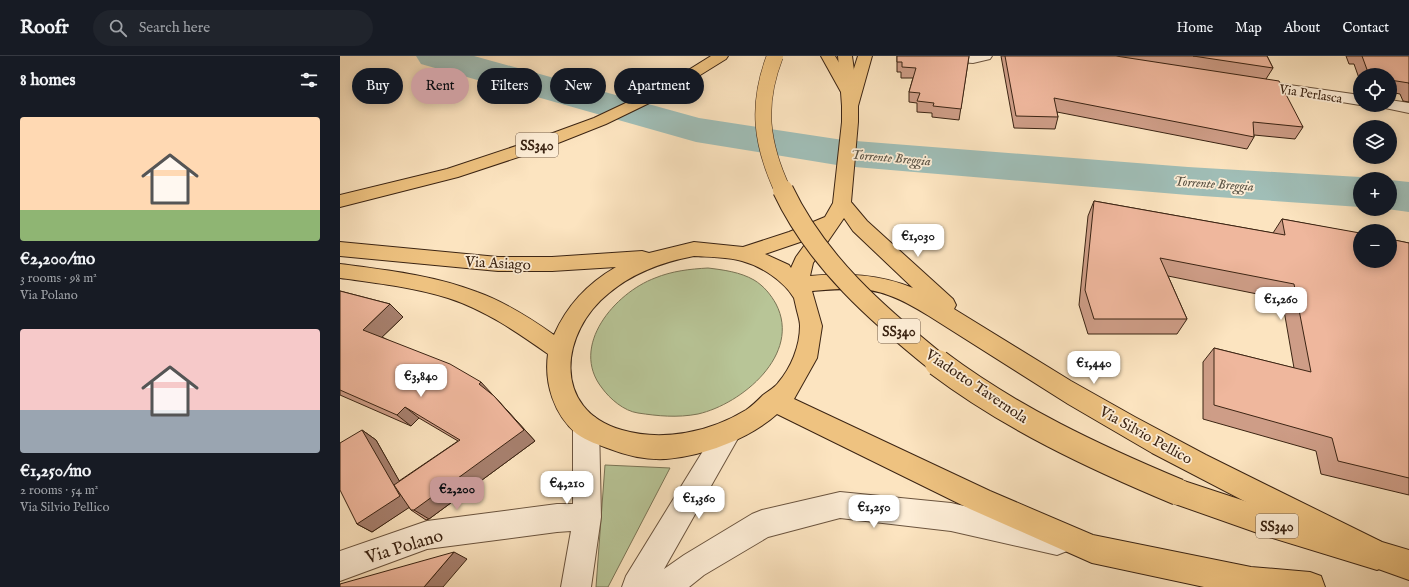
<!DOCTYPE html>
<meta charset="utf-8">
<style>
body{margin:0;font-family:"IM FELL English",serif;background:#20242c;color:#f1f3f6;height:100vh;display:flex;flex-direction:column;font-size:15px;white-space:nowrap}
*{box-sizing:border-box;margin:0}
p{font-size:13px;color:#9ea1a6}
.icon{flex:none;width:22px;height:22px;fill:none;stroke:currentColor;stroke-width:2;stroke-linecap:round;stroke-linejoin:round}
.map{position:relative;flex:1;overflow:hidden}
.drawer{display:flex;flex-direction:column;background:#171b24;width:340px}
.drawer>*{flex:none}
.top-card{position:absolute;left:12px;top:12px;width:380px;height:36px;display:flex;gap:8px}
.tools{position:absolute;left:1013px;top:12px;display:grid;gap:8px}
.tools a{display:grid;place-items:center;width:44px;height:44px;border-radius:50%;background:#171b24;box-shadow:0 2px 10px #0003;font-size:20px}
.price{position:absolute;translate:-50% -34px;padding:0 9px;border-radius:8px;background:#fff;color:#222;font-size:13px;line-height:26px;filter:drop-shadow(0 1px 2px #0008)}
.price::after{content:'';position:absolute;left:50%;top:24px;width:12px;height:9px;margin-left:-6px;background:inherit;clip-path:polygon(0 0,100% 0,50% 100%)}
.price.active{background:#c59692;color:#111}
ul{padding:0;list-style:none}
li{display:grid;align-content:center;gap:8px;height:212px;padding:0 20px}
li span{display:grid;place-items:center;height:124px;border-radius:4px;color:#555}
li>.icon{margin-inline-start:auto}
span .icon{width:72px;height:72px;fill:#fffc;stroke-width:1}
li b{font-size:17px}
h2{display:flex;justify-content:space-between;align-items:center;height:48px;padding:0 20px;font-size:17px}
.chip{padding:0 14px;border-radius:18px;background:#171b24;box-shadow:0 2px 10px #0003;font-size:14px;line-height:36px}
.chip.active{background:#c59692;color:#111}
header{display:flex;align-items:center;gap:24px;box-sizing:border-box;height:56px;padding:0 20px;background:#171b24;border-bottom:1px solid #363941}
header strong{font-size:19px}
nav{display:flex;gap:22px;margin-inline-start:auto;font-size:14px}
.search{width:280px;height:36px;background:#20242c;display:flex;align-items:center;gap:10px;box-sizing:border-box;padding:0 14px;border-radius:22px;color:#9ea1a6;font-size:15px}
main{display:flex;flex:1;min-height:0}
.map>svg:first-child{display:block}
</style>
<header>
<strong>Roofr</strong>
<div class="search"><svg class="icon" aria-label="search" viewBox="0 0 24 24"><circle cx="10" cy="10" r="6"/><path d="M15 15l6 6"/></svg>Search here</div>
<nav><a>Home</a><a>Map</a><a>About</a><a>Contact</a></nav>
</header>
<main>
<section class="drawer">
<h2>8 homes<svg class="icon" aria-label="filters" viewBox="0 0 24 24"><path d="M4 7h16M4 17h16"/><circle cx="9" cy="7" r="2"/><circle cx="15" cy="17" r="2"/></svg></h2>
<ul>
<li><span style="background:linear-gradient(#ffd9b3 75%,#8fb573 0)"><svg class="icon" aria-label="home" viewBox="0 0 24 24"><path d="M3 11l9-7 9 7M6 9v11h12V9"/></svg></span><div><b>€2,200/mo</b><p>3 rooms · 98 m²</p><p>Via Polano</p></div></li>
<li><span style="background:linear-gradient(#f6c9c9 65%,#9aa5b1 0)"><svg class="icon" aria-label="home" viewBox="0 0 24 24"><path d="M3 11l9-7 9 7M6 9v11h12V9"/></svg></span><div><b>€1,250/mo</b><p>2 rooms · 54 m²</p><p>Via Silvio Pellico</p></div></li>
</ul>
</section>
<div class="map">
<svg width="1069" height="531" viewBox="0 0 1069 531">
<rect width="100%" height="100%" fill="#fce4c0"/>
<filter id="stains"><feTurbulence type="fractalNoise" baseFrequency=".005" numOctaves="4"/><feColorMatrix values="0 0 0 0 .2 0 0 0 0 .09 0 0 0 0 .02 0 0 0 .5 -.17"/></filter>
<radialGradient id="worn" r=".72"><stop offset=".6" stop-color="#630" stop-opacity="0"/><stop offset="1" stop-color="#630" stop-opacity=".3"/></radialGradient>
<g fill="#b8c597" stroke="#7a7455">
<path d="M368 212C384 214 400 216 414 224 424 230 431 239 436 248 462 298 402 348 358 358 337 362 318 360 298 357 284 355 270 343 262 332 229 290 275 237 315 222 332 215 350 213 368 212Z"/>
<path d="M265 409 330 412 268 531H256Z"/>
</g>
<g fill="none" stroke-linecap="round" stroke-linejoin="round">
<g fill="#a0beb7" fill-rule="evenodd">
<path d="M76 0H134L359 62 503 84 848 111 1020 121 1026 123H1020V151L848 139 503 110 356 86 81 8Z"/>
<path d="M1050 124 1069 126V156L1047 153H1050Z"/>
</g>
<defs>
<g id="minor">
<path d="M586 0H652L650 3 633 7 593 4 588 3Z"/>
<path d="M914 24 1020 39V49L909 31 907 28 909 25Z"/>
<path d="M1050 44 1069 47V57L1045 52 1042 49H1050Z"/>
<path d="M246 358 255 361 259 369 261 461 251 531H221L231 475 217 476 87 493 0 525V495L87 465 217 448H233V369L237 361Z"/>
<path d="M388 366 397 369 401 377 324 513 344 499 412 458 422 454 500 436 611 447 717 471 727 475 731 485 727 495 717 499 611 475 500 462 428 481 364 519 349 531H282L286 520 379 369Z"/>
</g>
<path id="major" d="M481 0H495L510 25 518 0H532L518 50V66L511 146 527 165 613 243 616 249 614 253 731 325 795 361 866 399 1042 486 1069 494V524L1027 509 812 397 728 348 589 260C576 252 563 244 548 239 525 230 496 233 472 235L482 270 477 302 454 343 650 435 753 479 911 511 970 516 981 520 985 531H864L752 507 630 453 437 358C409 383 363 400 326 403 307 404 288 400 270 393 259 389 247 385 237 378 214 359 204 327 208 298 177 276 145 254 108 242 73 231 36 227 0 222V208C46 214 93 219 137 236 165 246 190 262 214 279 227 249 248 227 276 211L212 215H158L0 200V186L158 201H212L302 195 309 197 354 186 403 191 449 176 485 161 493 147 502 66V50L501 36ZM504 162 513 175 573 232C539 218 506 217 470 220L473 207ZM469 183 456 201 451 212 449 209 425 198ZM354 200C369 201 389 201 402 205 421 210 444 225 454 242 455 246 456 251 457 255 458 259 460 265 460 270 460 290 451 312 438 327 434 332 428 335 423 339 418 344 412 350 406 354 370 376 323 386 282 374 211 354 220 276 269 237 294 216 323 206 354 200Z"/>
<g id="highway">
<path d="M371 0H388L386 3 336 34 266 68 203 93 118 121 0 151V139L107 113 191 85 254 62 326 28Z"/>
<path d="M498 0H512L517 36 514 39 509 41 504 39 501 36Z"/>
<path d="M838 423 926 452 1037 484 1047 489 1052 499 1047 509 1037 514 926 480 838 449 828 445 824 436 828 427Z"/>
</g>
</defs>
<use href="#minor" stroke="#6b543e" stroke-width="2"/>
<use href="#major" stroke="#3b2413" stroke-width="2"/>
<use href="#highway" stroke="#3b2413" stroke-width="2"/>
<use href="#minor" fill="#fdedd6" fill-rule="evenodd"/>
<use href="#major" fill="#eec280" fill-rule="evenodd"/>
<use href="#highway" fill="#eec280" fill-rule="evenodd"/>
<defs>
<path id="highway-bridge-far2" d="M435 0C416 49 421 88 443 135"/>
<path id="highway-bridge-far1" d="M443 134C477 206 538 259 599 308"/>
<path id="highway-bridge" d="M598 307C671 362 754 401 838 436"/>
</defs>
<use href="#highway-bridge-far2" stroke="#3b2413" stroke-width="17" stroke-linecap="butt"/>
<use href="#highway-bridge-far1" stroke="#3b2413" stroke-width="22" stroke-linecap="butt"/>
<use href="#highway-bridge" stroke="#3b2413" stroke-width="28" stroke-linecap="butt"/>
<use href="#highway-bridge-far2" stroke="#eec280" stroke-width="16"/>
<use href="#highway-bridge-far1" stroke="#eec280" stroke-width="20"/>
<use href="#highway-bridge" stroke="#eec280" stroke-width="26"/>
</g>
<g fill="#ce9d87" stroke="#3b2413">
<path d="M557 0H629L619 64 592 61V57L577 56V47L569 46V36L573 22H561V16H557Z"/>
<path d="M661 0H927L933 12 926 23 963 71 955 83 914 79V81L907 93 717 56 718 61 715 73 674 72Z"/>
<path d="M1006 0H1069V46L1063 45 1060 38 1050 36V19H1020V25L1014 8H1009Z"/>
<path d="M754 145 933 177 942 163 1069 187V439L981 418 976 395 863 363V306L874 292 954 312 942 243 828 220 847 263 837 278H748L739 249 748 160Z"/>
<path d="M0 235 50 248 63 261 42 281 152 338 165 352 195 385 89 463 86 464 71 454 69 451 32 476 17 468 22 374 36 384 59 425 118 385 79 362 71 370 0 339Z"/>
</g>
<g fill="#a7806e" stroke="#3b2413">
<path d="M50 248 63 261 37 286 23 274Z"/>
<path d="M141 326 152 338 150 340 139 328Z"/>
<path d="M154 340 195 385 89 463 74 454Z"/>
<path d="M65 351 79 362 71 370 57 359Z"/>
<path d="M22 374 36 384 73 449 32 476 17 468Z"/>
<path d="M114 496 127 503 103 531H84Z"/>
</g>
<g fill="#efb79d" stroke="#3b2413">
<path d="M557 0H629L621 53 593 50 594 47 577 45 580 37 569 36 576 12 562 11V6H557Z"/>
<path d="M665 0H776L939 25 963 71 913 66 914 81 714 42 718 61 676 60Z"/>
<path d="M853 0H927L933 12Z"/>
<path d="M1022 0H1069V28V27L1050 24V19H1029Z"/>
<path d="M754 145 945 179 942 163 1020 177V205H1050V183L1069 187V422L998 405 992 382 874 349V292L971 316 954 228 820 202 847 263H754L745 234Z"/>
<path d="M0 235 50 248 23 274 110 308 141 326 139 328 154 340 184 374 74 454H71L54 429 120 384 65 351 57 359 0 334Z"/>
<path d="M22 374 60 440 17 468 0 434V387Z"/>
<path d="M114 496 84 531H0V528Z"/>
</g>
<g text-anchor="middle" stroke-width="3.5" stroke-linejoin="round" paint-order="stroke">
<g font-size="13" fill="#3b2413" stroke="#fdedd6">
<text transform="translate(971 37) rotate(9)" y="5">Via Perlasca</text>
</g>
<g font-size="13" font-style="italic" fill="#595244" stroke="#fdedd6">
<text transform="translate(551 101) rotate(5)" y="5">Torrente Breggia</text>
<text transform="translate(874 127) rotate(4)" y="5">Torrente Breggia</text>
</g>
<g fill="#fdedd6" stroke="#75604e" stroke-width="1">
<rect x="176" y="77" width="42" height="24" rx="3"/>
<rect x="538" y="263" width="42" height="24" rx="3"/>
<rect x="916" y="458" width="42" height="24" rx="3"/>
</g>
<g font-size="14" font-weight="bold" fill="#3b2413">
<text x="197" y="94">SS340</text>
<text x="559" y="280">SS340</text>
<text x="937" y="475">SS340</text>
</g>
<g font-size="15" fill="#3b2413" stroke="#fdedd6">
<text transform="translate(158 207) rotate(3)" y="5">Via Asiago</text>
<text transform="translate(637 330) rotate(34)" y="5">Viadotto Tavernola</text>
<text transform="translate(806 379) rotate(29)" y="5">Via Silvio Pellico</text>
</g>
<g font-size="18" fill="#3b2413" stroke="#fdedd6">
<text transform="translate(64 490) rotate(-17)" y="6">Via Polano</text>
</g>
</g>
<rect width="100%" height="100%" filter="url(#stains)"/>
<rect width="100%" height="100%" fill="url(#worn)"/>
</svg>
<div class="tools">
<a><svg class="icon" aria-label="locate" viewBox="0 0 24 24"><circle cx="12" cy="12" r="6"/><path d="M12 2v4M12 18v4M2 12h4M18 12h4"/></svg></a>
<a><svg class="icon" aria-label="layers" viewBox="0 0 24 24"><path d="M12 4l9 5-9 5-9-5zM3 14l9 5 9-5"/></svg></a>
<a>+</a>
<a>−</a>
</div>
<b class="price" style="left:578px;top:202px">€1,030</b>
<b class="price" style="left:941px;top:265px">€1,260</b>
<b class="price" style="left:754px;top:329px">€1,440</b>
<b class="price" style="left:81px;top:342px">€3,840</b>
<b class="price" style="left:227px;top:449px">€4,210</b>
<b class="price active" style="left:117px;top:455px">€2,200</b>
<b class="price" style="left:359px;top:464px">€1,360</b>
<b class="price" style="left:534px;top:473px">€1,250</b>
<div class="top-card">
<a class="chip">Buy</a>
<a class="chip active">Rent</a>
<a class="chip">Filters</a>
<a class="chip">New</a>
<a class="chip">Apartment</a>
</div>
</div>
</main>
